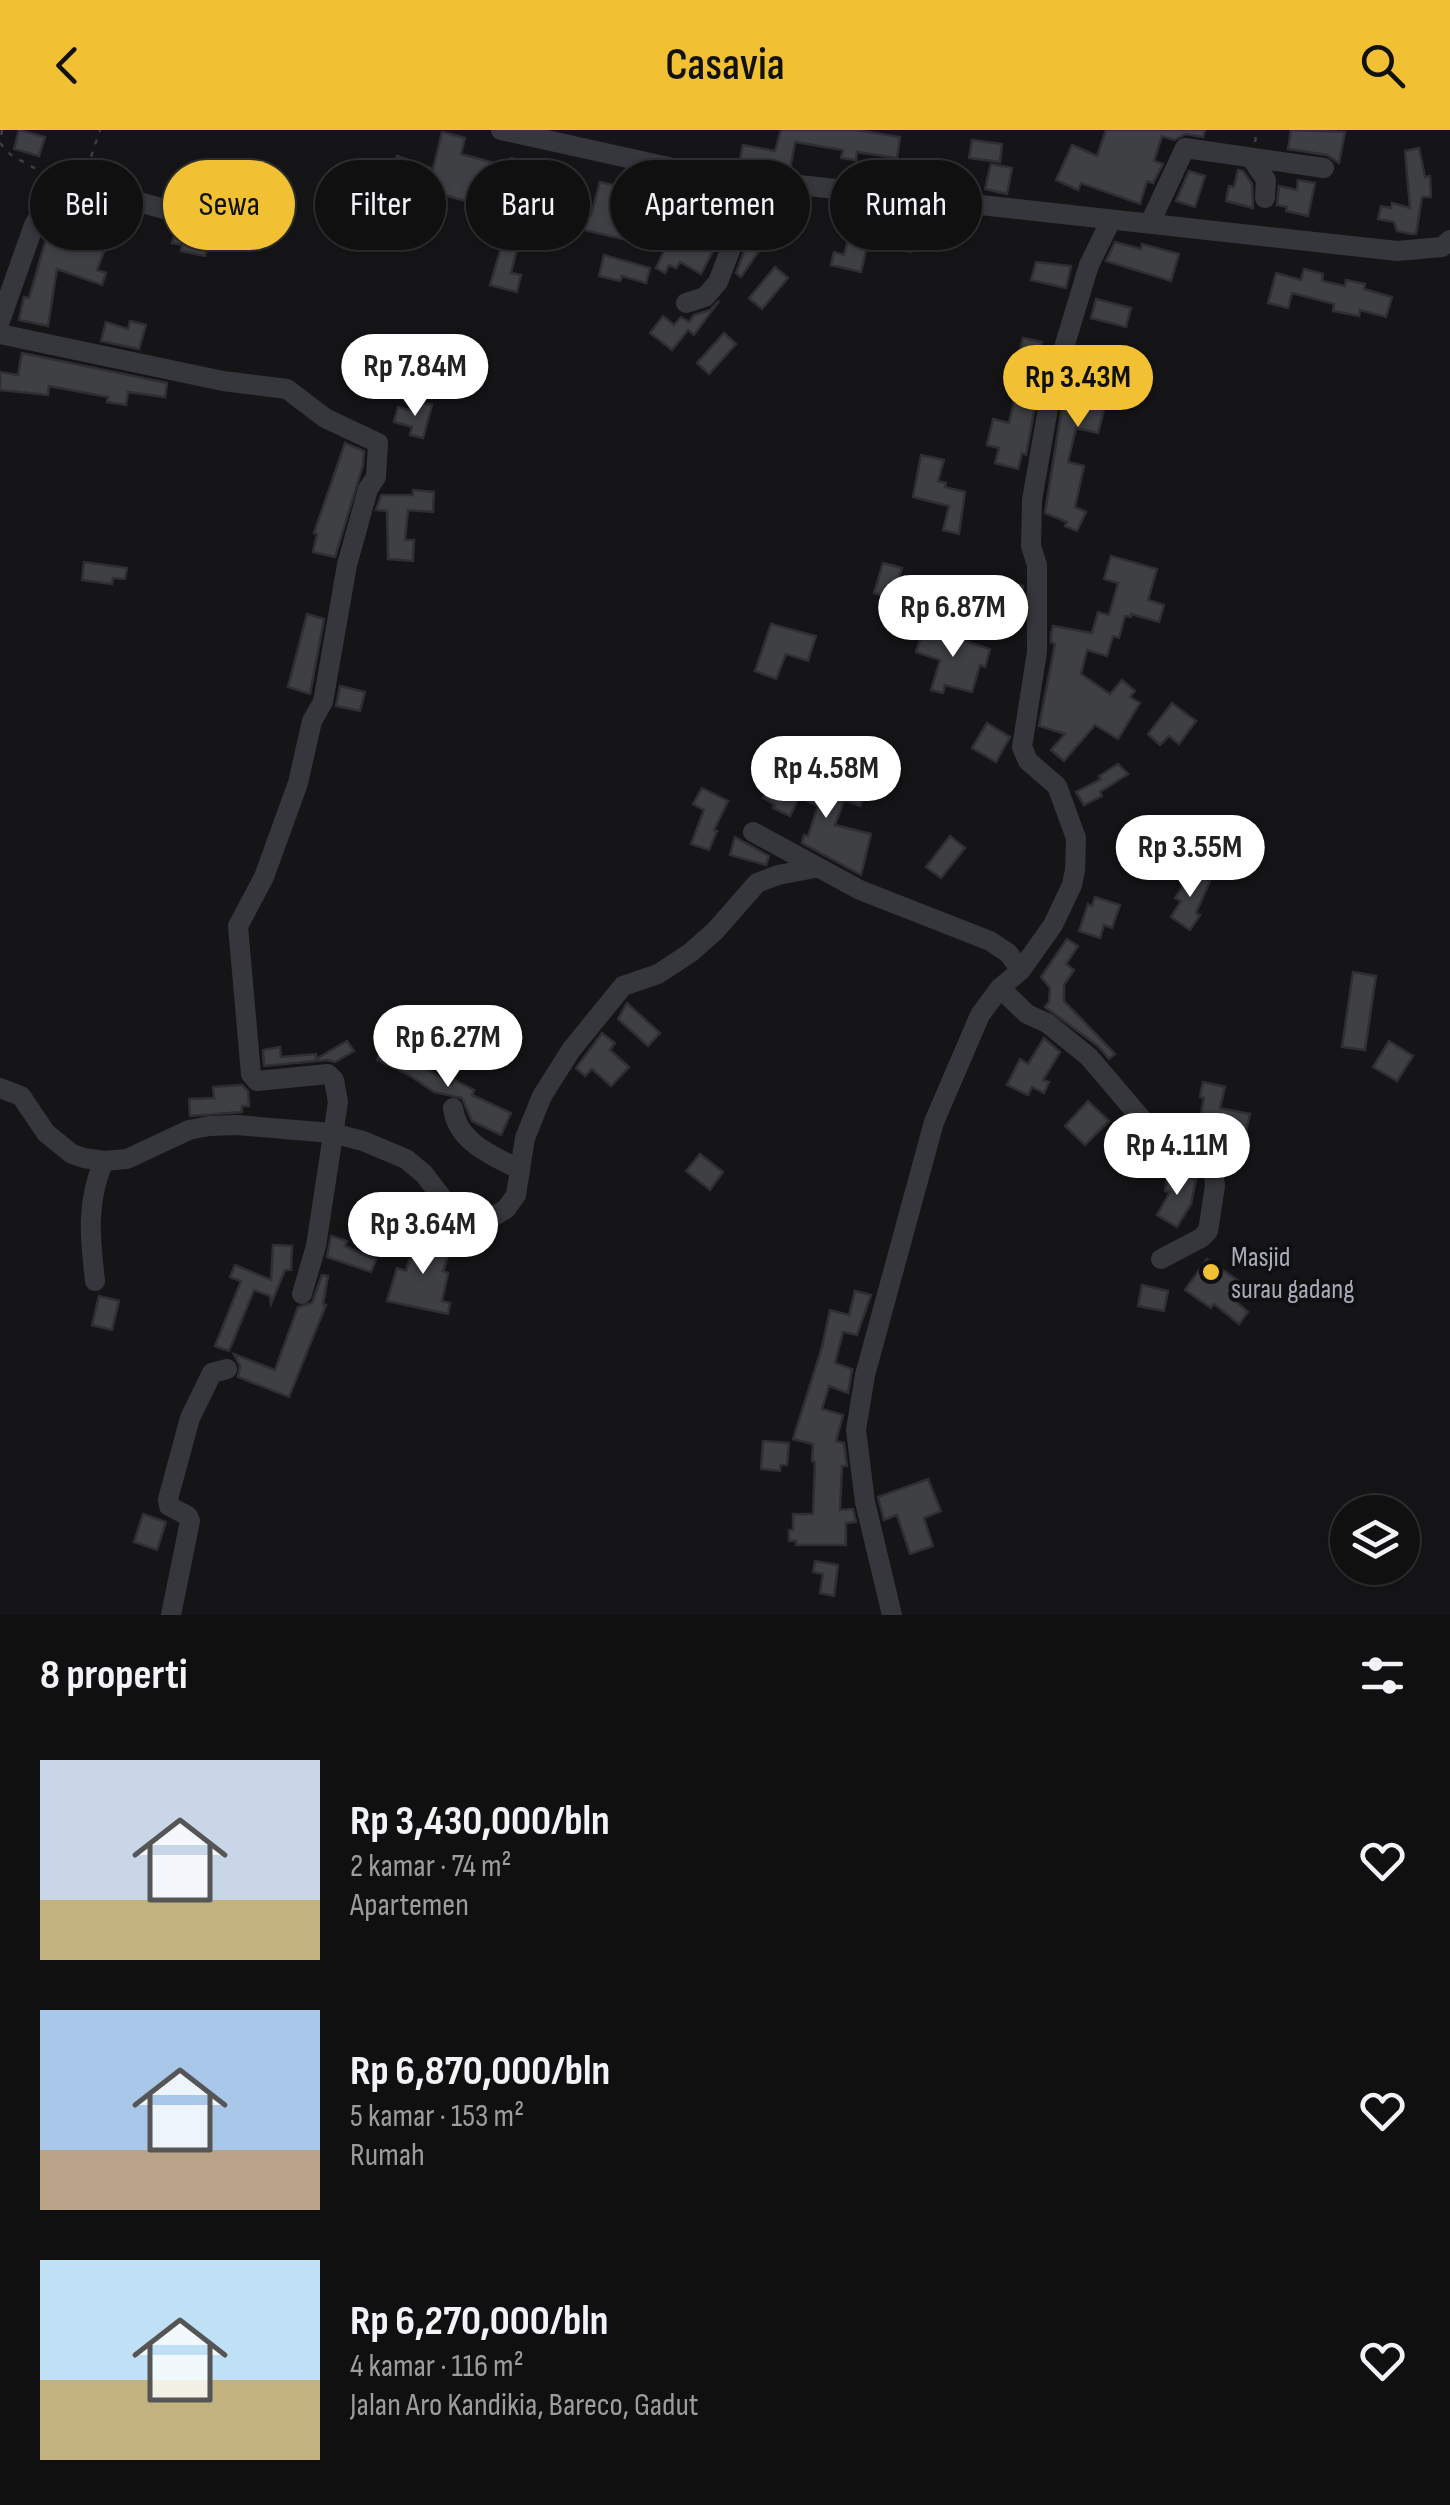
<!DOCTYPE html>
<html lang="id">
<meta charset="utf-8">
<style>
body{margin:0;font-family:"Sofia Sans Condensed",sans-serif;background:#19191a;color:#f1f3f6;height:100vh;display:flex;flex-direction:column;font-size:38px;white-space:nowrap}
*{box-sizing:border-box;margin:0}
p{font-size:32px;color:#9c9d9f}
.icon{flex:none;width:55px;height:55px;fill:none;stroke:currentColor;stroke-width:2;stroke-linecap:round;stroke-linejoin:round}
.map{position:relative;height:1485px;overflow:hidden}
.sheet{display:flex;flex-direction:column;background:#101011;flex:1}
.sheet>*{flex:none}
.banner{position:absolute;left:30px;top:30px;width:1390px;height:90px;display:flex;gap:20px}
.tools{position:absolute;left:1330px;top:1365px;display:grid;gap:20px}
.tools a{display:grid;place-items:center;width:90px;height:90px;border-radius:50%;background:#101011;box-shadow:0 2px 8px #0004,0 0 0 2px #303031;font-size:50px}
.price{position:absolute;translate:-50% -85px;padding:0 22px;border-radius:35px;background:#fff;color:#222;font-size:32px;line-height:65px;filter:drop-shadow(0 2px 5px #0008)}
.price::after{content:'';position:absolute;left:50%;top:60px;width:30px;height:22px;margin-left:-15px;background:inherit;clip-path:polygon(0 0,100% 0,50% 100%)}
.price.active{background:#f1c033;color:#111}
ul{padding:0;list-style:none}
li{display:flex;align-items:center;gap:30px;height:250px;padding:0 40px}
li span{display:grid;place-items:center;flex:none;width:280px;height:200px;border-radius:0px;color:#555}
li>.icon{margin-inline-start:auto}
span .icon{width:120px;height:120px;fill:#fffc;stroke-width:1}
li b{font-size:42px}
h2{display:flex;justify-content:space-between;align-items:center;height:120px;padding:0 40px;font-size:42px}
.chip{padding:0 35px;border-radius:45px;background:#101011;box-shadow:0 2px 8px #0004,0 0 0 2px #303031;font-size:35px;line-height:90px}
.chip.active{background:#f1c033;color:#111}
header{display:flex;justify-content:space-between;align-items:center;height:130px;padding:0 40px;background:#f1c033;color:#111;font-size:45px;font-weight:600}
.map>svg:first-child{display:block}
</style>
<header><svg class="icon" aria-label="back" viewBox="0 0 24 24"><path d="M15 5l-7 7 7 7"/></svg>Casavia<svg class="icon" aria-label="search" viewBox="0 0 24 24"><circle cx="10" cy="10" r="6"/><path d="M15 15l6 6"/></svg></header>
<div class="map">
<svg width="1450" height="1485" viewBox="0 0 1450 1485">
<rect width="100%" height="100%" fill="#151517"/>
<g fill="#3f4044" stroke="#2f2f33" stroke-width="2.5">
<path d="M19 0 45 7 39 26 14 19Z"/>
<path d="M781 0H855L900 7 897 28 857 22 856 30 841 28 843 20 795 12 790 40 740 29 743 15 775 21Z"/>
<path d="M1106 0H1205L1203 7 1186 4 1174 10 1162 6 1154 31 1163 34 1153 53 1147 51 1140 74 1081 53 1078 60 1056 50 1072 15 1097 26Z"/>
<path d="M1291 0 1345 2 1339 33 1327 25 1288 19Z"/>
<path d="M442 2 465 8 461 24 509 37 511 28 534 34 533 41 563 52 556 71 536 64 538 58 495 47 487 77 419 58 415 78 393 73 398 55 382 52 386 38 393 40 397 26 433 39Z"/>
<path d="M972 10 1002 14 1000 32 969 28Z"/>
<path d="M1419 18 1425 47 1430 46 1431 67H1422L1416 104H1411L1397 101 1394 92 1378 89 1381 76 1391 78 1392 73 1410 78 1405 21Z"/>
<path d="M991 34 1012 38 1007 64 985 59Z"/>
<path d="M1238 40 1243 41 1252 54 1253 78 1226 71 1229 56 1234 57Z"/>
<path d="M1189 41 1205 46 1195 77 1176 71Z"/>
<path d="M1298 50 1315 53 1308 86 1286 81 1287 77 1277 75 1279 56 1297 60Z"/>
<path d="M600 52 617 56 612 74 638 81 642 66 648 67 651 54 703 66 705 58 719 60 718 66 735 70 723 101 666 89 715 117 701 144 680 132 676 138 669 135 665 143 656 138 665 119 572 97 576 81 591 85Z"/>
<path d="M762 75 780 80 771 117 763 115 741 147 736 143Z"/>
<path d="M857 75 879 80 874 101 898 106 902 90 916 93 918 82 959 86 956 107 917 99 911 122 868 112 861 142 831 135 834 122 844 125Z"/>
<path d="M67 82 84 87 80 100 108 111 97 140 106 143 102 155 57 139 48 196 19 190 24 167 29 168 50 95 61 98Z"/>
<path d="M177 97 192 98 191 103 209 107 205 126 181 121 182 115 172 113Z"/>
<path d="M503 111 518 115 511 143 521 145 517 162 490 155Z"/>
<path d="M1115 112 1141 119 1142 114 1179 124 1171 151 1106 131Z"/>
<path d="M604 125 650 138 646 153 622 146 620 151 599 146Z"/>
<path d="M1036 132 1071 136 1066 158 1031 150Z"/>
<path d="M775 137 788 148 762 179 749 168Z"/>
<path d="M1304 139 1323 144 1322 151 1345 156 1346 150 1365 154 1364 159 1392 167 1386 187 1360 180 1359 186 1333 181 1334 174 1292 163 1288 178 1268 173 1276 143 1301 150Z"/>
<path d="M1096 169 1131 178 1126 197 1091 188Z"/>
<path d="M719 171 694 205 688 200 672 220 650 203 663 186 674 195 681 187 689 192 694 185 710 180Z"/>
<path d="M130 191 146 195 139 219 101 211 106 192 128 199Z"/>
<path d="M724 203 736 214 709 244 697 233Z"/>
<path d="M1023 208 1042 212 1040 221 1045 222 1026 325 1022 323 1018 339 995 333 999 318 987 315 993 289 1009 293 1022 237 1016 236Z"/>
<path d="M1078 217 1121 235 1114 250 1112 249 1098 303 1076 298 1068 332 1084 336 1075 377 1086 382 1077 401 1065 396 1067 392 1045 383 1064 264Z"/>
<path d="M22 223 167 253 165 267 128 262 126 275 107 272 108 267 49 256 48 265 0 260V242L18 245Z"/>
<path d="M419 272 432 275 423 308 410 305 412 297 394 292 398 277 416 282Z"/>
<path d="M345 313 364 321 363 335 335 427 313 422 317 404 314 403Z"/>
<path d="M921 325 944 330 938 351 946 353 945 357 965 362 959 404 943 400 949 376 913 367Z"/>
<path d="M413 360 434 362 433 382 408 380 405 410H414L413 431 388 429 387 381 376 380 381 365H413Z"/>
<path d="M1111 426 1157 439 1148 470 1164 475 1159 492 1131 484V487L1125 486 1119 508 1113 506 1107 526 1087 520 1081 544 1110 564 1122 550 1135 561 1130 567 1140 573 1118 609 1095 595 1064 631 1051 620 1065 604 1039 596 1055 514 1051 512V505L1053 496 1092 503 1098 482 1109 485 1118 453 1104 449Z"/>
<path d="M84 432 127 438 125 449 113 448 112 454 82 450Z"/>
<path d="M883 433 902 438 893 469 874 463Z"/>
<path d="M1001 451 1023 456 1016 493 1000 489 1004 472 996 470Z"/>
<path d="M307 484 324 489 310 564 288 557Z"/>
<path d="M771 494 816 506 808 531 786 524 776 549 755 541Z"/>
<path d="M924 498 990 519 985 537 980 535 972 562 945 555 943 563 931 560 940 530 916 522Z"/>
<path d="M340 556 365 562 360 581 336 576Z"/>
<path d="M1172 573 1196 591 1179 614 1169 606 1160 615 1148 604Z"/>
<path d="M987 593 1010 607 996 632 972 618Z"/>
<path d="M1118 634 1128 644 1100 662 1102 666 1084 675 1076 662 1101 649 1099 646Z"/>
<path d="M777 644 802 660 827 668 834 650 866 662 860 676 844 670 835 695 871 704 861 745 802 713 804 705 808 706 818 676 799 667 790 686 773 678 775 675 763 668Z"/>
<path d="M702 658 728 671 714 700 717 701 709 720 691 714 704 680 693 674Z"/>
<path d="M950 706 965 718 941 748 926 737Z"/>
<path d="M735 707 769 726 766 735 730 725Z"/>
<path d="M1193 741 1210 751 1196 783 1200 785 1190 800 1171 787 1181 771 1175 768Z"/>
<path d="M1095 767 1120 775 1112 798 1104 795 1100 808 1079 801 1088 774 1092 776Z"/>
<path d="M1067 809 1078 816 1066 834 1074 840 1064 855V871L1115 924 1109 929 1098 916 1045 877 1049 872 1050 858 1041 847Z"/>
<path d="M1353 842 1376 846 1365 920 1342 917Z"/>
<path d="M627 873 660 903 648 916 618 889Z"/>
<path d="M602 903 615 913 610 920 629 937 611 956 592 939 585 946 576 938Z"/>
<path d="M1044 908 1060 922 1043 950 1049 952 1044 963 1032 957 1028 965 1007 955 1020 929 1028 934Z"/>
<path d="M347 911 354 921 335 932 327 930 264 936 263 920 280 917 281 927 316 924V929Z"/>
<path d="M1389 911 1413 926 1397 951 1373 937Z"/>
<path d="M391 913 406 921 403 926 452 954 454 950 474 960 472 965 511 983 501 1005 472 991 462 968 434 962 409 945 377 930 382 919 386 921Z"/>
<path d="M1203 952 1225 957 1220 978 1250 984 1244 1009 1198 999 1204 968 1200 967Z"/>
<path d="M242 955 248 961 249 976H242V982L190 986 189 969 214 968 213 957Z"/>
<path d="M1088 971 1109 991 1085 1015 1065 996Z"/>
<path d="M700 1024 723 1042 710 1060 686 1041Z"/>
<path d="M1168 1043 1196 1049 1191 1074 1177 1097 1157 1085 1170 1062 1165 1061Z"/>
<path d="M418 1103 452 1114 443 1141 448 1143 442 1171 450 1173 448 1184 387 1171 397 1138 406 1141Z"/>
<path d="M331 1106 347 1111 345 1116 376 1130 371 1142 327 1127Z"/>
<path d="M273 1115 292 1116 291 1140H285L271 1174 270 1166 254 1160 229 1221 215 1216 241 1151 230 1147 235 1135 271 1150Z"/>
<path d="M1207 1129 1243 1154 1233 1169 1248 1182 1239 1194 1214 1174 1211 1178 1185 1160Z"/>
<path d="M322 1145 328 1146 323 1174 326 1175 289 1267 238 1247 240 1236 234 1224 275 1240 298 1177 312 1173Z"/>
<path d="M1142 1155 1168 1161 1164 1181 1138 1176Z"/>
<path d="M855 1161 871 1165 857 1205 843 1202 835 1233 852 1239 848 1263 829 1256 822 1279 843 1285 836 1311 844 1313 847 1336H842L840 1380 853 1379 856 1392 846 1393V1415H796V1411H789V1400H793V1384H813L815 1332 812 1331 813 1314 793 1309 822 1217 830 1180 849 1185Z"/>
<path d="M99 1166 119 1171 112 1200 92 1195Z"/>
<path d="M763 1311 789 1313 787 1335H781L780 1341 761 1339Z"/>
<path d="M928 1349 941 1381 924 1388 933 1416 910 1424 897 1385 884 1390 878 1367Z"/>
<path d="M143 1384 166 1392 157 1420 134 1412Z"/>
<path d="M815 1431 838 1435 834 1466 820 1463 823 1444 813 1442Z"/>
</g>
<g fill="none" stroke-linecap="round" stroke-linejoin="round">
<g stroke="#3c3e43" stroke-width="2.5" stroke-dasharray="5 8" stroke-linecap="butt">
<path d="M2 0 0 13 11 25 45 44"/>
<path d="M1255 12 1257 0"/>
<path d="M87 39 100 0"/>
</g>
<g stroke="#36373c" stroke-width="20">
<path d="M501 0 700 44 1397 121 1442 117 1450 110"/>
<path d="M1252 29 1266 50 1265 68"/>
<path d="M1150 93 1185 18 1324 38"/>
<path d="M686 173 705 167 718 152 757 50"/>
<path d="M0 191 34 95 60 51 187 85"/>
<path d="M0 204 223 251 287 259 325 288 378 313 376 347 368 359 347 435 323 572 312 591 298 653 264 747 238 796 251 944 257 951 328 944 334 950 338 972 316 1116 302 1164"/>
<path d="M753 702 860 760 990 811 1008 823 1021 840"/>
<path d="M1000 858 1027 884 1047 893 1089 927 1157 1007 1172 1017 1207 1032 1213 1038 1215 1056 1208 1101 1201 1108 1161 1129"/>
<path d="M0 958 21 966 46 1003 72 1024 84 1028 104 1031 127 1029 189 1000 209 996 237 995 332 1003 363 1011 406 1029 424 1044 453 1082 461 1088 489 1089 506 1079 516 1065 525 1008 542 966 571 920 623 856 658 844 690 823 715 801 757 753 778 745 815 738"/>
<path d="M453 978C457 1012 492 1025 520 1040"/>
<path d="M95 1151C90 1108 86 1071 104 1031"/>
<path d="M171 1485 190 1391 188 1386 169 1376 168 1369 190 1288 212 1243 227 1239"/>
<path d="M892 1485 865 1372 856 1300 865 1245 934 992 980 885 1000 858 1021 840 1053 795 1072 755 1075 740 1076 708 1057 656 1028 631 1022 617 1037 522V435L1031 416 1032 370 1051 261 1062 224 1089 135 1111 90"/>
</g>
</g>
<circle fill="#f1c033" stroke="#101012" stroke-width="4" cx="1211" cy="1142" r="10"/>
<g text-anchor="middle" stroke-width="8" stroke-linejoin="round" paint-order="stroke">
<g font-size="28" fill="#a7abb7" stroke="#101012" text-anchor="start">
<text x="1231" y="1136">Masjid<tspan x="1231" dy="32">surau gadang</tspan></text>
</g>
</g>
</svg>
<div class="tools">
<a><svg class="icon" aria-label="layers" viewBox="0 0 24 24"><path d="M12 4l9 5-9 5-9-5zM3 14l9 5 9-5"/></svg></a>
</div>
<b class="price" style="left:415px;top:289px">Rp 7.84M</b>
<b class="price active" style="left:1078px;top:300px">Rp 3.43M</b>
<b class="price" style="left:953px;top:530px">Rp 6.87M</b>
<b class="price" style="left:826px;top:691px">Rp 4.58M</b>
<b class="price" style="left:1190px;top:770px">Rp 3.55M</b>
<b class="price" style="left:448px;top:960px">Rp 6.27M</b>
<b class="price" style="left:1177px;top:1068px">Rp 4.11M</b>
<b class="price" style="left:423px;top:1147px">Rp 3.64M</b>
<div class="banner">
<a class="chip">Beli</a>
<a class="chip active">Sewa</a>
<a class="chip">Filter</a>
<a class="chip">Baru</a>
<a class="chip">Apartemen</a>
<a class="chip">Rumah</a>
</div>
</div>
<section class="sheet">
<h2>8 properti<svg class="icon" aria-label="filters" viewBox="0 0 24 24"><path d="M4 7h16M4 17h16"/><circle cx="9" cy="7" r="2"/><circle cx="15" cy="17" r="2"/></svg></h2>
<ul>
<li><span style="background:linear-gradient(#c9d6e8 70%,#c2b280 0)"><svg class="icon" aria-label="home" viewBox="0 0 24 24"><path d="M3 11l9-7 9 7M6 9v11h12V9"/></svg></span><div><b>Rp 3,430,000/bln</b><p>2 kamar · 74 m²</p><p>Apartemen</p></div><svg class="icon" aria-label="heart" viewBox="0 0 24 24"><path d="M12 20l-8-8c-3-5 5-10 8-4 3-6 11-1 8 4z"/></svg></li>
<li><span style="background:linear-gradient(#a9c7e8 70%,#b9a48a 0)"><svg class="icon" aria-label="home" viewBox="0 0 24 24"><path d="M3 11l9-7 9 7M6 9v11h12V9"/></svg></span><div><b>Rp 6,870,000/bln</b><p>5 kamar · 153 m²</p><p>Rumah</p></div><svg class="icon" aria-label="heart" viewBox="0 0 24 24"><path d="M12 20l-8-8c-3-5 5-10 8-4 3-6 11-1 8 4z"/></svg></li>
<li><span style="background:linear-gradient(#bfe0f5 60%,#c2b280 0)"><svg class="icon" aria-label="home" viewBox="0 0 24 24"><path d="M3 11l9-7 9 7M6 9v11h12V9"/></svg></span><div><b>Rp 6,270,000/bln</b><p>4 kamar · 116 m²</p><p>Jalan Aro Kandikia, Bareco, Gadut</p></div><svg class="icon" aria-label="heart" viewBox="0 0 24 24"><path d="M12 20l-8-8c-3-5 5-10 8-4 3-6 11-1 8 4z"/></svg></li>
</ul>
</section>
